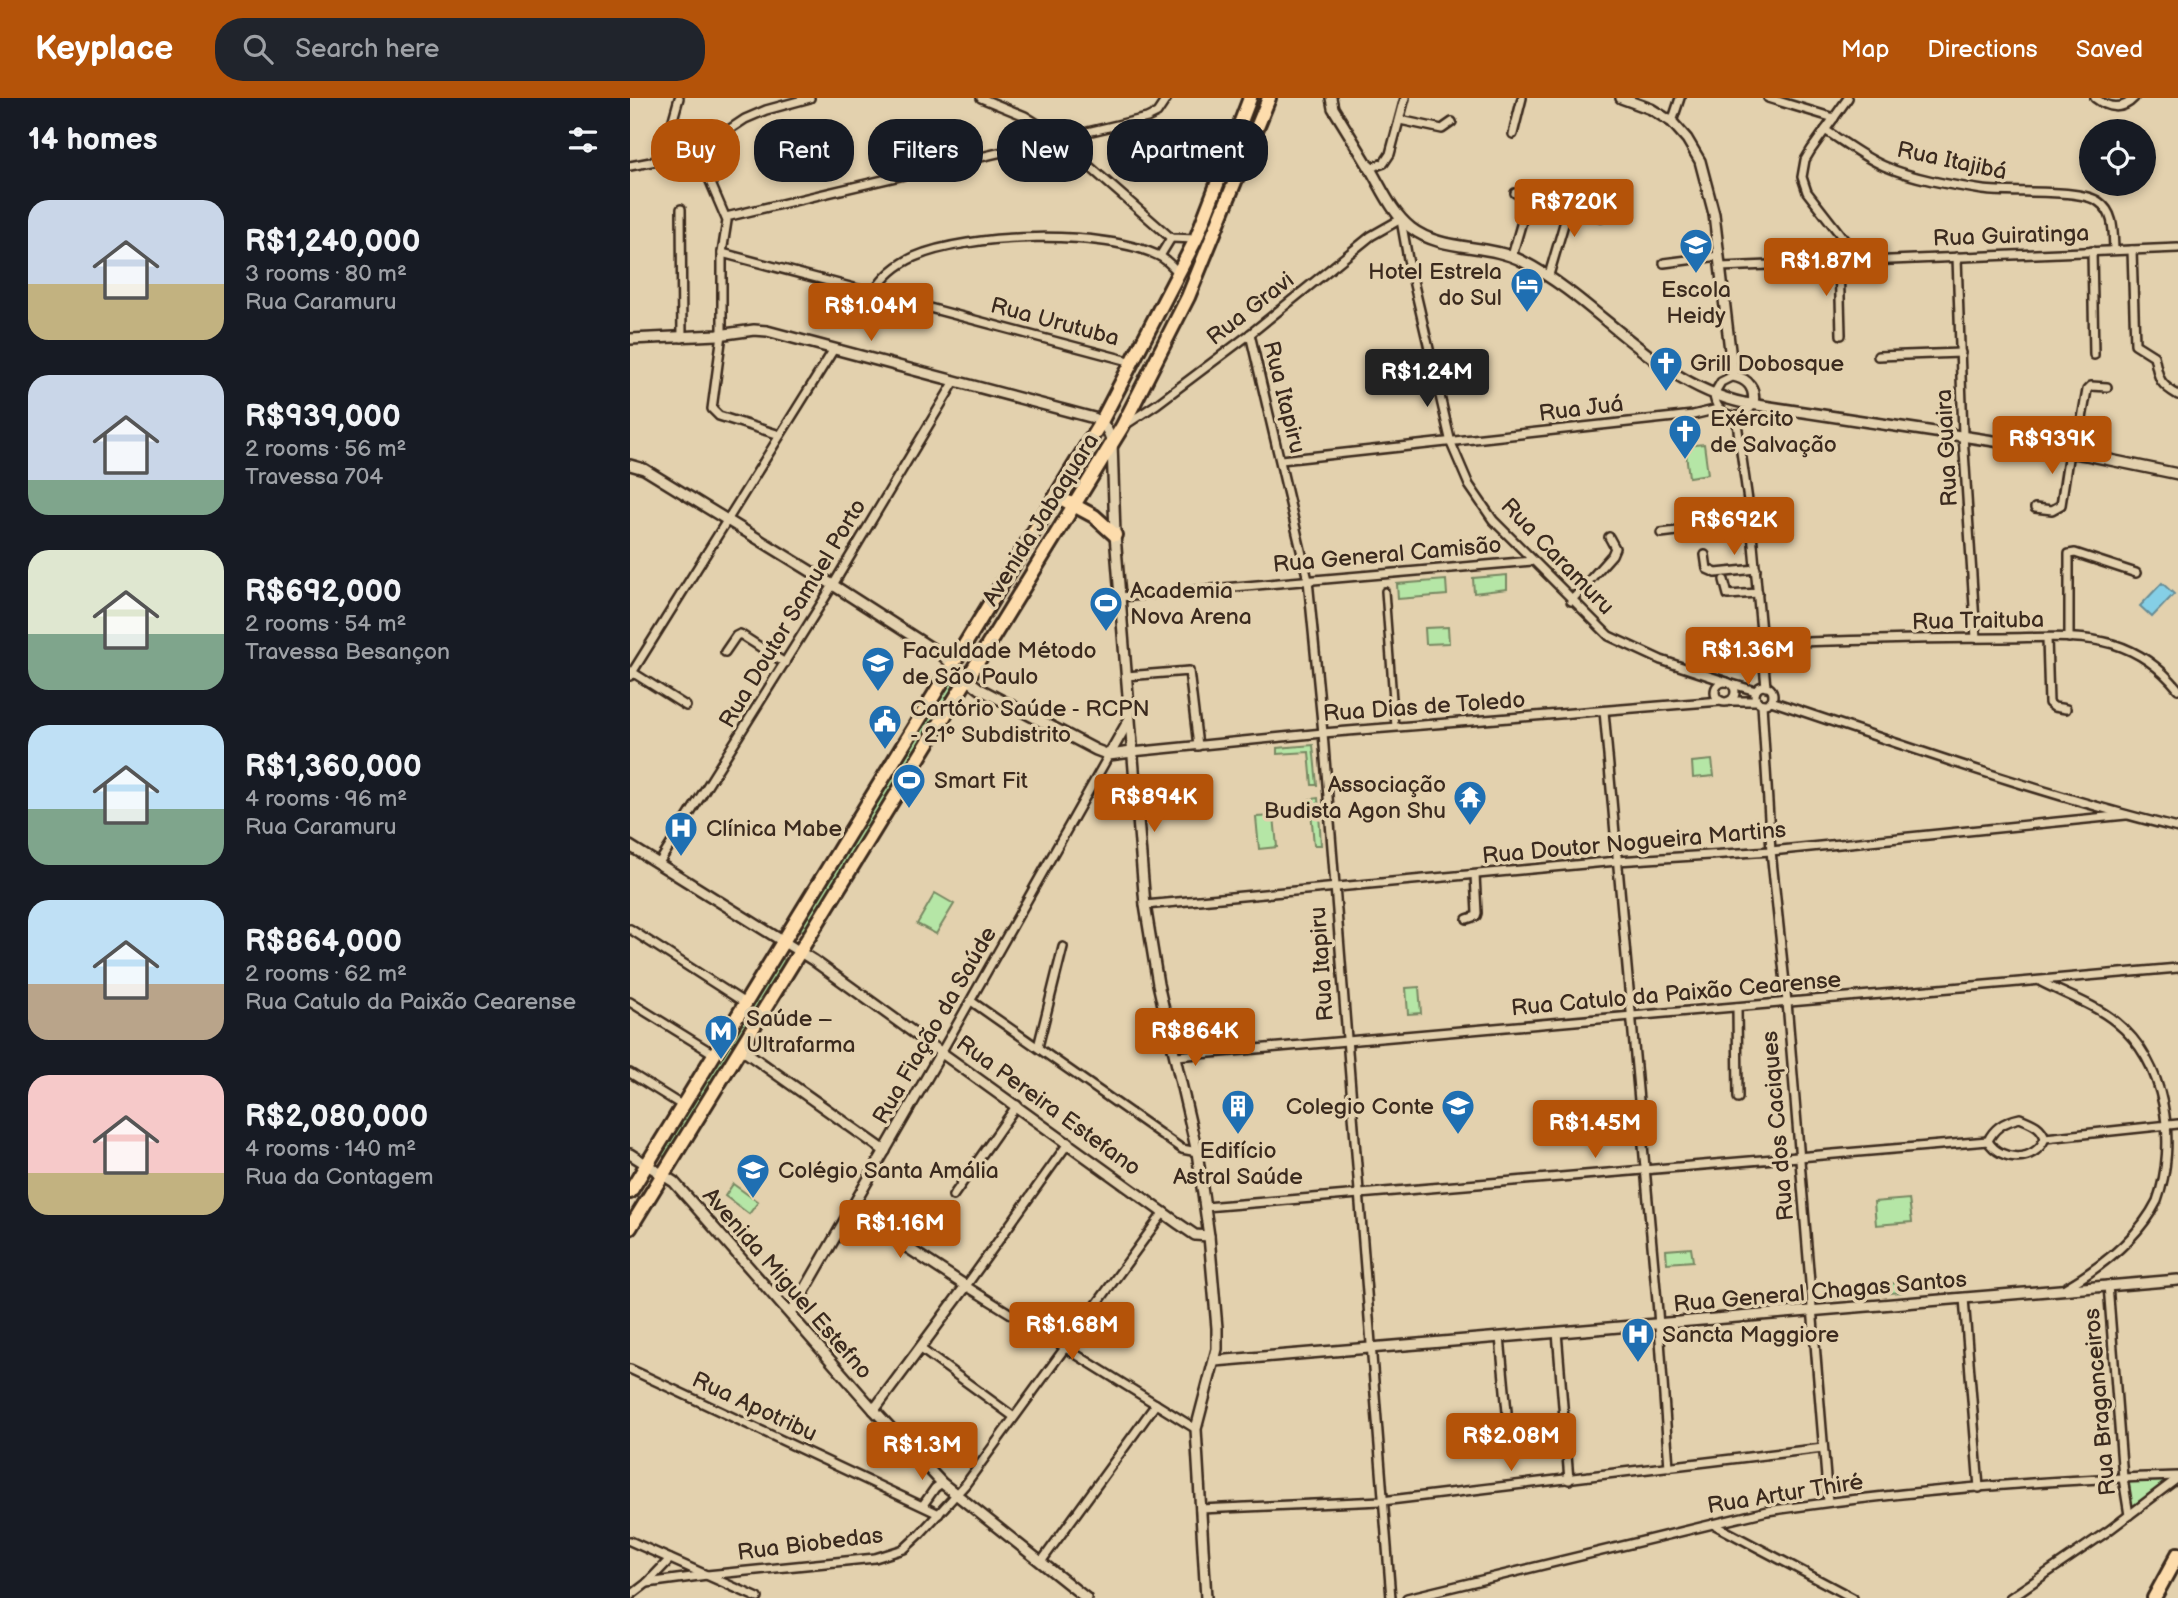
<!DOCTYPE html>
<meta charset="utf-8">
<style>
body{margin:0;font-family:"Balsamiq Sans",sans-serif;background:#20242c;color:#f1f3f6;height:100vh;display:flex;flex-direction:column;font-size:26px;white-space:nowrap}
*{box-sizing:border-box;margin:0}
p{font-size:23px;color:#9ea1a6}
.icon{flex:none;width:38px;height:38px;fill:none;stroke:currentColor;stroke-width:2;stroke-linecap:round;stroke-linejoin:round}
.map{position:relative;flex:1;overflow:hidden}
.sheet{display:flex;flex-direction:column;background:#171b24;width:630px}
.sheet>*{flex:none}
.banner{position:absolute;left:21px;top:21px;width:665px;height:63px;display:flex;gap:14px}
.controls{position:absolute;left:1449px;top:21px;display:grid;gap:14px}
.controls a{display:grid;place-items:center;width:77px;height:77px;border-radius:50%;background:#171b24;box-shadow:0 4px 10px #0003;font-size:35px}
.price{position:absolute;translate:-50% -60px;padding:0 16px;border-radius:7px;background:#b45309;color:#fff;font-size:23px;line-height:46px;filter:drop-shadow(0 2px 4px #0008)}
.price::after{content:'';position:absolute;left:50%;top:42px;width:21px;height:16px;margin-left:-10px;background:inherit;clip-path:polygon(0 0,100% 0,50% 100%)}
.price.current{background:#222;color:#fff}
ul{padding:0;list-style:none}
li{display:flex;align-items:center;gap:21px;height:175px;padding:0 28px}
li span{display:grid;place-items:center;flex:none;width:196px;height:140px;border-radius:21px;color:#555}
li>.icon{margin-inline-start:auto}
span .icon{width:84px;height:84px;fill:#fffc;stroke-width:1}
li b{font-size:30px}
h2{display:flex;justify-content:space-between;align-items:center;height:84px;padding:0 28px;font-size:30px}
.pill{padding:0 24px;border-radius:28px;background:#171b24;box-shadow:0 4px 10px #0003;font-size:24px;line-height:63px}
.pill.current{background:#b45309;color:#fff}
header{display:flex;align-items:center;gap:42px;box-sizing:border-box;height:98px;padding:0 35px;background:#b45309;color:#fff}
header strong{font-size:33px}
nav{display:flex;gap:38px;margin-inline-start:auto;font-size:24px}
.search{width:490px;height:63px;background:#20242c;display:flex;align-items:center;gap:18px;box-sizing:border-box;padding:0 24px;border-radius:28px;color:#9ea1a6;font-size:26px}
main{display:flex;flex:1;min-height:0}
.map>svg:first-child{display:block}
</style>
<header>
<strong>Keyplace</strong>
<div class="search"><svg class="icon" aria-label="search" viewBox="0 0 24 24"><circle cx="10" cy="10" r="6"/><path d="M15 15l6 6"/></svg>Search here</div>
<nav><a>Map</a><a>Directions</a><a>Saved</a></nav>
</header>
<main>
<section class="sheet">
<h2>14 homes<svg class="icon" aria-label="filters" viewBox="0 0 24 24"><path d="M4 7h16M4 17h16"/><circle cx="9" cy="7" r="2"/><circle cx="15" cy="17" r="2"/></svg></h2>
<ul>
<li><span style="background:linear-gradient(#c9d6e8 60%,#c2b280 0)"><svg class="icon" aria-label="home" viewBox="0 0 24 24"><path d="M3 11l9-7 9 7M6 9v11h12V9"/></svg></span><div><b>R$1,240,000</b><p>3 rooms · 80 m²</p><p>Rua Caramuru</p></div></li>
<li><span style="background:linear-gradient(#c9d6e8 75%,#7fa58c 0)"><svg class="icon" aria-label="home" viewBox="0 0 24 24"><path d="M3 11l9-7 9 7M6 9v11h12V9"/></svg></span><div><b>R$939,000</b><p>2 rooms · 56 m²</p><p>Travessa 704</p></div></li>
<li><span style="background:linear-gradient(#dfe7d0 60%,#7fa58c 0)"><svg class="icon" aria-label="home" viewBox="0 0 24 24"><path d="M3 11l9-7 9 7M6 9v11h12V9"/></svg></span><div><b>R$692,000</b><p>2 rooms · 54 m²</p><p>Travessa Besançon</p></div></li>
<li><span style="background:linear-gradient(#bfe0f5 60%,#7fa58c 0)"><svg class="icon" aria-label="home" viewBox="0 0 24 24"><path d="M3 11l9-7 9 7M6 9v11h12V9"/></svg></span><div><b>R$1,360,000</b><p>4 rooms · 96 m²</p><p>Rua Caramuru</p></div></li>
<li><span style="background:linear-gradient(#bfe0f5 60%,#b9a48a 0)"><svg class="icon" aria-label="home" viewBox="0 0 24 24"><path d="M3 11l9-7 9 7M6 9v11h12V9"/></svg></span><div><b>R$864,000</b><p>2 rooms · 62 m²</p><p>Rua Catulo da Paixão Cearense</p></div></li>
<li><span style="background:linear-gradient(#f6c9c9 70%,#c2b280 0)"><svg class="icon" aria-label="home" viewBox="0 0 24 24"><path d="M3 11l9-7 9 7M6 9v11h12V9"/></svg></span><div><b>R$2,080,000</b><p>4 rooms · 140 m²</p><p>Rua da Contagem</p></div></li>
</ul>
</section>
<div class="map">
<svg width="1548" height="1500" viewBox="0 0 1548 1500">
<rect width="100%" height="100%" fill="#e3d1ae"/>
<filter id="ink" filterUnits="userSpaceOnUse"><feTurbulence type="fractalNoise" baseFrequency=".0143" numOctaves="2"/><feDisplacementMap in="SourceGraphic" scale="14" xChannelSelector="R" yChannelSelector="G"/><feConvolveMatrix kernelMatrix="1 2 1 2 8 2 1 2 1" color-interpolation-filters="sRGB"/></filter>
<g filter="url(#ink)">
<g fill="#b5e6a6" stroke="#788862" stroke-width="2">
<path d="M1074 346 1078 376 1059 379 1055 348Z"/>
<path d="M877 477V491L844 495 843 480Z"/>
<path d="M816 482 817 497 768 501 767 486Z"/>
<path d="M818 529 819 545 796 546 795 530Z"/>
<path d="M320 584 324 588 174 833 170 831Z"/>
<path d="M683 647 687 687H682L679 654 647 656V650Z"/>
<path d="M1082 662 1084 678 1063 680 1062 664Z"/>
<path d="M688 700 691 747H684L680 701Z"/>
<path d="M644 718 647 749 629 751 626 719Z"/>
<path d="M305 795 324 806 306 836 287 826Z"/>
<path d="M151 860 155 862 35 1059 31 1057Z"/>
<path d="M789 889 791 915 778 916 776 890Z"/>
<path d="M103 1086 128 1104 119 1116 95 1098Z"/>
<path d="M1279 1101 1282 1124 1246 1127 1244 1104Z"/>
<path d="M1061 1150 1063 1163 1037 1165 1036 1152Z"/>
<path d="M1271 1185 1272 1194 1245 1196V1192L1223 1193V1198L1219 1199 1218 1188Z"/>
<path d="M1548 1378 1498 1417 1489 1379Z"/>
</g>
<path fill="#85cfe6" stroke="#678d96" stroke-width="2" d="M1532 485 1544 496 1522 519 1510 508Z"/>
<g fill="none" stroke-linecap="round" stroke-linejoin="round">
<defs>
<path id="pedestrian" d="M755 493 765 629"/>
<g id="minor">
<path d="M351 0 395 18 419 33 541 140 566 141"/>
<path d="M1138 0 1204 20"/>
<path d="M1218 0 1181 52 1175 62 1172 79 1177 94 1230 162"/>
<path d="M1465 0C1478 10 1492 13 1504 0"/>
<path d="M770 22 812 31 822 24"/>
<path d="M1042 24 1050 0"/>
<path d="M1195 32C1214 44 1233 59 1254 68 1284 81 1321 87 1353 92 1381 96 1449 90 1469 104 1485 115 1483 135 1484 152"/>
<path d="M883 36 892 0"/>
<path d="M67 53 97 123 92 155V236L82 311 89 318 150 337"/>
<path d="M31 64 49 0"/>
<path d="M0 68 57 57 67 53 115 21 136 12 180 0"/>
<path d="M740 70 754 65 760 56 775 0"/>
<path d="M912 102 971 119"/>
<path d="M51 111 52 240"/>
<path d="M96 119 517 20 527 15 537 0"/>
<path d="M771 122 778 161 821 345 839 387 863 422 979 538 1031 562 1097 584"/>
<path d="M1502 152 1505 246 1524 258C1529 279 1527 285 1548 297"/>
<path d="M1462 153 1464 257"/>
<path d="M92 155 503 264"/>
<path d="M530 158 541 140"/>
<path d="M882 158 897 106 895 99 885 95"/>
<path d="M1327 159 1333 337 1346 540"/>
<path d="M1209 163 1211 237"/>
<path d="M1034 165 1089 158"/>
<path d="M1090 169 1548 150"/>
<path d="M919 177 939 109"/>
<path d="M244 194C254 178 266 167 284 159 338 135 475 131 529 158 536 161 543 169 549 175"/>
<path d="M620 236 678 482 693 635 761 1500"/>
<path d="M1248 258 1331 255"/>
<path d="M1103 278 1091 284 1084 296C1085 318 1111 327 1123 306"/>
<path d="M1106 318 1121 424 1136 589"/>
<path d="M495 327 527 306 620 236 741 138 771 121"/>
<path d="M1446 355 1457 292 1461 288 1477 289"/>
<path d="M651 362 1063 317 1088 311"/>
<path d="M1405 410 1422 412 1431 407 1439 354"/>
<path d="M1031 435 1121 424"/>
<path d="M1075 457 1077 471 1086 475 1126 471"/>
<path d="M1094 482 1098 497 1128 495"/>
<path d="M490 499 902 463"/>
<path d="M941 503 982 457 985 450 979 439"/>
<path d="M1417 540 1419 605 1424 609 1436 611"/>
<path d="M1439 540V456L1445 455 1506 475"/>
<path d="M1132 545C1212 543 1292 540 1372 540 1409 540 1448 536 1483 546 1509 554 1531 570 1548 591"/>
<path d="M95 554 106 538 110 536 155 565"/>
<path d="M2 574 56 608"/>
<path d="M0 578 204 251"/>
<path d="M496 578 559 573 568 648"/>
<circle cx="1095" cy="594" r="10"/>
<path d="M1102 586 1126 593"/>
<circle cx="1134" cy="597" r="9"/>
<path d="M1099 603H1127"/>
<path d="M1141 603C1276 648 1410 696 1548 730"/>
<path d="M1132 606 1141 753 1157 904 1198 1404"/>
<path d="M974 613 1028 1214 1039 1369"/>
<path d="M502 654 693 635 1091 603"/>
<path d="M29 765 203 487 325 283"/>
<path d="M515 807 987 763 1141 753 1496 717"/>
<path d="M837 821 846 818 847 815 845 777"/>
<path d="M0 831 115 905"/>
<path d="M1411 884C1436 897 1464 906 1486 924 1536 964 1548 1045 1527 1103 1508 1141 1471 1169 1435 1190"/>
<path d="M341 903 552 1051 567 1054"/>
<path d="M0 904 84 956"/>
<path d="M1107 909 1108 1000"/>
<path d="M408 949 433 849"/>
<path d="M312 953 479 657"/>
<path d="M546 958 1548 870"/>
<path d="M0 975 53 1008"/>
<path d="M1390 1020C1402 1025 1411 1028 1415 1040 1406 1064 1371 1065 1358 1043 1364 1029 1376 1023 1390 1020Z"/>
<path d="M1415 1040 1548 1026"/>
<path d="M439 1044 336 1188 566 1331"/>
<path d="M323 1098 387 1007"/>
<path d="M575 1109 1358 1043"/>
<path d="M1478 1187 1493 1380 1499 1417"/>
<path d="M1334 1200 1349 1390"/>
<path d="M927 1234 939 1382"/>
<path d="M870 1239 877 1314"/>
<path d="M291 1251 384 1319"/>
<path d="M0 1271 309 1416"/>
<path d="M293 1407 305 1390 312 1385"/>
<path d="M570 1411 752 1403 1193 1350"/>
<path d="M1083 1426 1223 1500"/>
<path d="M0 1443 128 1500"/>
<path d="M411 1464 526 1306"/>
<path d="M17 1485 77 1477 245 1460 274 1451 289 1437 335 1387 534 1114"/>
<path d="M0 1498 17 1485 40 1461"/>
<path d="M777 1500 1137 1413C1273 1393 1411 1382 1548 1378"/>
<path d="M1380 1500 1478 1433 1548 1380"/>
</g>
<g id="tertiary">
<path d="M701 0 703 10C716 31 729 52 742 74 753 93 763 116 781 130 812 154 858 145 892 163 970 203 1025 286 1114 305L1456 357 1548 376"/>
<path d="M991 0 1021 11 1042 24 1057 41 1070 63 1084 116 1103 278C1118 281 1126 290 1123 306"/>
<path d="M0 241 88 237 124 232 137 233 464 320C476 326 478 333 482 344L485 437 515 807 528 886 567 1054 579 1138 587 1230V1251L566 1331 576 1500"/>
<path d="M0 367 14 371 203 487 312 557 337 581 350 591 466 652 479 657 502 654"/>
<path d="M479 657 499 622"/>
<path d="M0 748 183 862 549 1126 565 1137 579 1138"/>
<path d="M110 950 255 1053"/>
<path d="M0 1056 44 1084 244 1312 312 1385 456 1500"/>
<path d="M220 1112 336 1188 244 1312"/>
<path d="M161 1216 312 953"/>
<path d="M585 1263 1548 1182"/>
</g>
<g id="primary">
<path d="M436 403 464 418 485 437"/>
<path d="M0 1094 471 324 566 141 620 0"/>
<path d="M0 1130 492 329 558 199 639 0"/>
<path d="M1524 1500 1548 1456"/>
</g>
</defs>
<use href="#pedestrian" stroke="#3b2a1e" stroke-width="10"/>
<use href="#minor" stroke="#3b2a1e" stroke-width="12"/>
<use href="#tertiary" stroke="#3b2a1e" stroke-width="14"/>
<use href="#primary" stroke="#3b2a1e" stroke-width="18"/>
<use href="#pedestrian" stroke="#e3d1ae" stroke-width="5"/>
<use href="#minor" stroke="#e3d1ae" stroke-width="7"/>
<use href="#tertiary" stroke="#e3d1ae" stroke-width="9"/>
<use href="#primary" stroke="#fddcac" stroke-width="12"/>
</g>
</g>
<defs>
<symbol id="school-pin" viewBox="-11 -11 22 30"><path d="M0 17L-7.5 6A9.5 9.5 0 1 1 7.5 6Z" fill="#1f6fb2" stroke="#e3d1ae"/><path d="M0-5L7-2L0 1L-7-2ZM-4 1L0 2.5L4 1V4Q0 6-4 4Z" fill="#fff"/></symbol>
<symbol id="hotel-pin" viewBox="-11 -11 22 30"><path d="M0 17L-7.5 6A9.5 9.5 0 1 1 7.5 6Z" fill="#1f6fb2" stroke="#e3d1ae"/><path d="M-6-4.5h1.5V1H6V5H4.5V3h-9V5H-6ZM-4 0a1.8 1.8 0 1 1 3.6 0ZM.5 0V-2.5h3Q6-2.5 6 0Z" fill="#fff"/></symbol>
<symbol id="church-pin" viewBox="-11 -11 22 30"><path d="M0 17L-7.5 6A9.5 9.5 0 1 1 7.5 6Z" fill="#1f6fb2" stroke="#e3d1ae"/><path d="M-1.2-6h2.4v3.5h3.3v2.4h-3.3V6h-2.4V-.1h-3.3v-2.4h3.3Z" fill="#fff"/></symbol>
<symbol id="stadium-pin" viewBox="-11 -11 22 30"><path d="M0 17L-7.5 6A9.5 9.5 0 1 1 7.5 6Z" fill="#1f6fb2" stroke="#e3d1ae"/><path d="M0-5a6.5 5 0 1 0 0 10a6.5 5 0 1 0 0-10ZM-3.5-1.8h7v3.6h-7Z" fill="#fff"/></symbol>
<symbol id="university-pin" viewBox="-11 -11 22 30"><path d="M0 17L-7.5 6A9.5 9.5 0 1 1 7.5 6Z" fill="#1f6fb2" stroke="#e3d1ae"/><path d="M0-5L7-2L0 1L-7-2ZM-4 1L0 2.5L4 1V4Q0 6-4 4Z" fill="#fff"/></symbol>
<symbol id="civic-pin" viewBox="-11 -11 22 30"><path d="M0 17L-7.5 6A9.5 9.5 0 1 1 7.5 6Z" fill="#1f6fb2" stroke="#e3d1ae"/><path d="M-.6-6.5H3V-4.5H.6V-3L4-1V1h2V6H-6V1h2V-1L-.6-3ZM-1.2 2.5V6h2.4V2.5Z" fill="#fff"/></symbol>
<symbol id="temple-pin" viewBox="-11 -11 22 30"><path d="M0 17L-7.5 6A9.5 9.5 0 1 1 7.5 6Z" fill="#1f6fb2" stroke="#e3d1ae"/><path d="M0-6L5-2H3V0L6.5 2.5H4V6H1.5V3h-3V6H-4V2.5H-6.5L-3 0V-2H-5Z" fill="#fff"/></symbol>
<symbol id="hospital-pin" viewBox="-11 -11 22 30"><path d="M0 17L-7.5 6A9.5 9.5 0 1 1 7.5 6Z" fill="#1f6fb2" stroke="#e3d1ae"/><path d="M-5-5h3v3.5h4V-5h3V5h-3V1.5h-4V5h-3Z" fill="#fff"/></symbol>
<symbol id="metro-pin" viewBox="-11 -11 22 30"><path d="M0 17L-7.5 6A9.5 9.5 0 1 1 7.5 6Z" fill="#1f6fb2" stroke="#e3d1ae"/><path d="M-5.5 5V-5H-3L0 0L3-5H5.5V5H3V-.5L0 4L-3-.5V5Z" fill="#fff"/></symbol>
<symbol id="building-pin" viewBox="-11 -11 22 30"><path d="M0 17L-7.5 6A9.5 9.5 0 1 1 7.5 6Z" fill="#1f6fb2" stroke="#e3d1ae"/><path d="M-4-6H4V6H1V3H-1V6H-4ZM-2.5-4.3h1.7v1.8h-1.7ZM.8-4.3h1.7v1.8H.8ZM-2.5-1h1.7V.8h-1.7ZM.8-1h1.7V.8H.8Z" fill="#fff"/></symbol>
</defs>
<g fill-rule="evenodd">
<use href="#school-pin" x="1047" y="128" width="38" height="52"/>
<use href="#hotel-pin" x="878" y="167" width="38" height="52"/>
<use href="#church-pin" x="1017" y="246" width="38" height="52"/>
<use href="#church-pin" x="1036" y="314" width="38" height="52"/>
<use href="#stadium-pin" x="457" y="486" width="38" height="52"/>
<use href="#university-pin" x="229" y="546" width="38" height="52"/>
<use href="#civic-pin" x="236" y="604" width="38" height="52"/>
<use href="#stadium-pin" x="260" y="663" width="38" height="52"/>
<use href="#temple-pin" x="821" y="680" width="38" height="52"/>
<use href="#hospital-pin" x="32" y="711" width="38" height="52"/>
<use href="#metro-pin" x="72" y="914" width="38" height="52"/>
<use href="#building-pin" x="589" y="989" width="38" height="52"/>
<use href="#school-pin" x="809" y="989" width="38" height="52"/>
<use href="#school-pin" x="104" y="1053" width="38" height="52"/>
<use href="#hospital-pin" x="989" y="1217" width="38" height="52"/>
</g>
<g text-anchor="middle" stroke-width="7" stroke-linejoin="round" paint-order="stroke">
<g font-size="23" fill="#3b2a1e" stroke="#e3d1ae">
<text transform="translate(1322 62) rotate(12)" y="8">Rua Itajibá</text>
<text transform="translate(1381 137) rotate(-2)" y="8">Rua Guiratinga</text>
<text transform="translate(620 210) rotate(-38)" y="8">Rua Gravi</text>
<text transform="translate(425 223) rotate(15)" y="8">Rua Urutuba</text>
<text transform="translate(655 299) rotate(76)" y="8">Rua Itapiru</text>
<text transform="translate(951 310) rotate(-7)" y="8">Rua Juá</text>
<text transform="translate(1316 350) rotate(-93)" y="8">Rua Guaira</text>
<text transform="translate(410 421) rotate(-58)" y="8">Avenida Jabaquara</text>
<text transform="translate(757 456) rotate(-5)" y="8">Rua General Camisão</text>
<text transform="translate(928 458) rotate(46)" y="8">Rua Caramuru</text>
<text transform="translate(162 515) rotate(-59)" y="8">Rua Doutor Samuel Porto</text>
<text transform="translate(1348 522) rotate(-1)" y="8">Rua Traituba</text>
<text transform="translate(794 608) rotate(-4)" y="8">Rua Dias de Toledo</text>
<text transform="translate(1004 744) rotate(-5)" y="8">Rua Doutor Nogueira Martins</text>
<text transform="translate(691 866) rotate(-94)" y="8">Rua Itapiru</text>
<text transform="translate(1046 895) rotate(-5)" y="8">Rua Catulo da Paixão Cearense</text>
<text transform="translate(304 927) rotate(-60)" y="8">Rua Fiação da Saúde</text>
<text transform="translate(419 1007) rotate(36)" y="8">Rua Pereira Estefano</text>
<text transform="translate(1147 1028) rotate(-95)" y="8">Rua dos Caciques</text>
<text transform="translate(158 1185) rotate(49)" y="8">Avenida Miguel Estefno</text>
<text transform="translate(1190 1193) rotate(-5)" y="8">Rua General Chagas Santos</text>
<text transform="translate(1469 1304) rotate(-95)" y="8">Rua Braganceiros</text>
<text transform="translate(125 1308) rotate(25)" y="8">Rua Apotribu</text>
<text transform="translate(1155 1395) rotate(-9)" y="8">Rua Artur Thiré</text>
<text transform="translate(180 1445) rotate(-7)" y="8">Rua Biobedas</text>
</g>
<g font-size="23" fill="#3b2a1e" stroke="#e3d1ae" text-anchor="start">
<text x="872" y="181" text-anchor="end">Hotel Estrela<tspan x="872" dy="26">do Sul</tspan></text>
<text x="1066" y="199" text-anchor="middle">Escola<tspan x="1066" dy="26">Heidy</tspan></text>
<text x="1060" y="273">Grill Dobosque</text>
<text x="1080" y="328">Exército<tspan x="1080" dy="26">de Salvação</tspan></text>
<text x="500" y="500">Academia<tspan x="500" dy="26">Nova Arena</tspan></text>
<text x="272" y="560">Faculdade Método<tspan x="272" dy="26">de São Paulo</tspan></text>
<text x="280" y="618">Cartório Saúde - RCPN<tspan x="280" dy="26">- 21º Subdistrito</tspan></text>
<text x="304" y="690">Smart Fit</text>
<text x="816" y="694" text-anchor="end">Associação<tspan x="816" dy="26">Budista Agon Shu</tspan></text>
<text x="76" y="738">Clínica Mabe</text>
<text x="116" y="928">Saúde –<tspan x="116" dy="26">Ultrafarma</tspan></text>
<text x="804" y="1016" text-anchor="end">Colegio Conte</text>
<text x="608" y="1060" text-anchor="middle">Edifício<tspan x="608" dy="26">Astral Saúde</tspan></text>
<text x="148" y="1080">Colégio Santa Amália</text>
<text x="1032" y="1244">Sancta Maggiore</text>
</g>
</g>
</svg>
<div class="controls">
<a><svg class="icon" aria-label="locate" viewBox="0 0 24 24"><circle cx="12" cy="12" r="6"/><path d="M12 2v4M12 18v4M2 12h4M18 12h4"/></svg></a>
</div>
<b class="price" style="left:944px;top:141px">R$720K</b>
<b class="price" style="left:1196px;top:200px">R$1.87M</b>
<b class="price" style="left:241px;top:245px">R$1.04M</b>
<b class="price current" style="left:797px;top:311px">R$1.24M</b>
<b class="price" style="left:1422px;top:378px">R$939K</b>
<b class="price" style="left:1104px;top:459px">R$692K</b>
<b class="price" style="left:1118px;top:589px">R$1.36M</b>
<b class="price" style="left:524px;top:736px">R$894K</b>
<b class="price" style="left:565px;top:970px">R$864K</b>
<b class="price" style="left:965px;top:1062px">R$1.45M</b>
<b class="price" style="left:270px;top:1162px">R$1.16M</b>
<b class="price" style="left:442px;top:1264px">R$1.68M</b>
<b class="price" style="left:881px;top:1375px">R$2.08M</b>
<b class="price" style="left:292px;top:1384px">R$1.3M</b>
<div class="banner">
<a class="pill current">Buy</a>
<a class="pill">Rent</a>
<a class="pill">Filters</a>
<a class="pill">New</a>
<a class="pill">Apartment</a>
</div>
</div>
</main>
